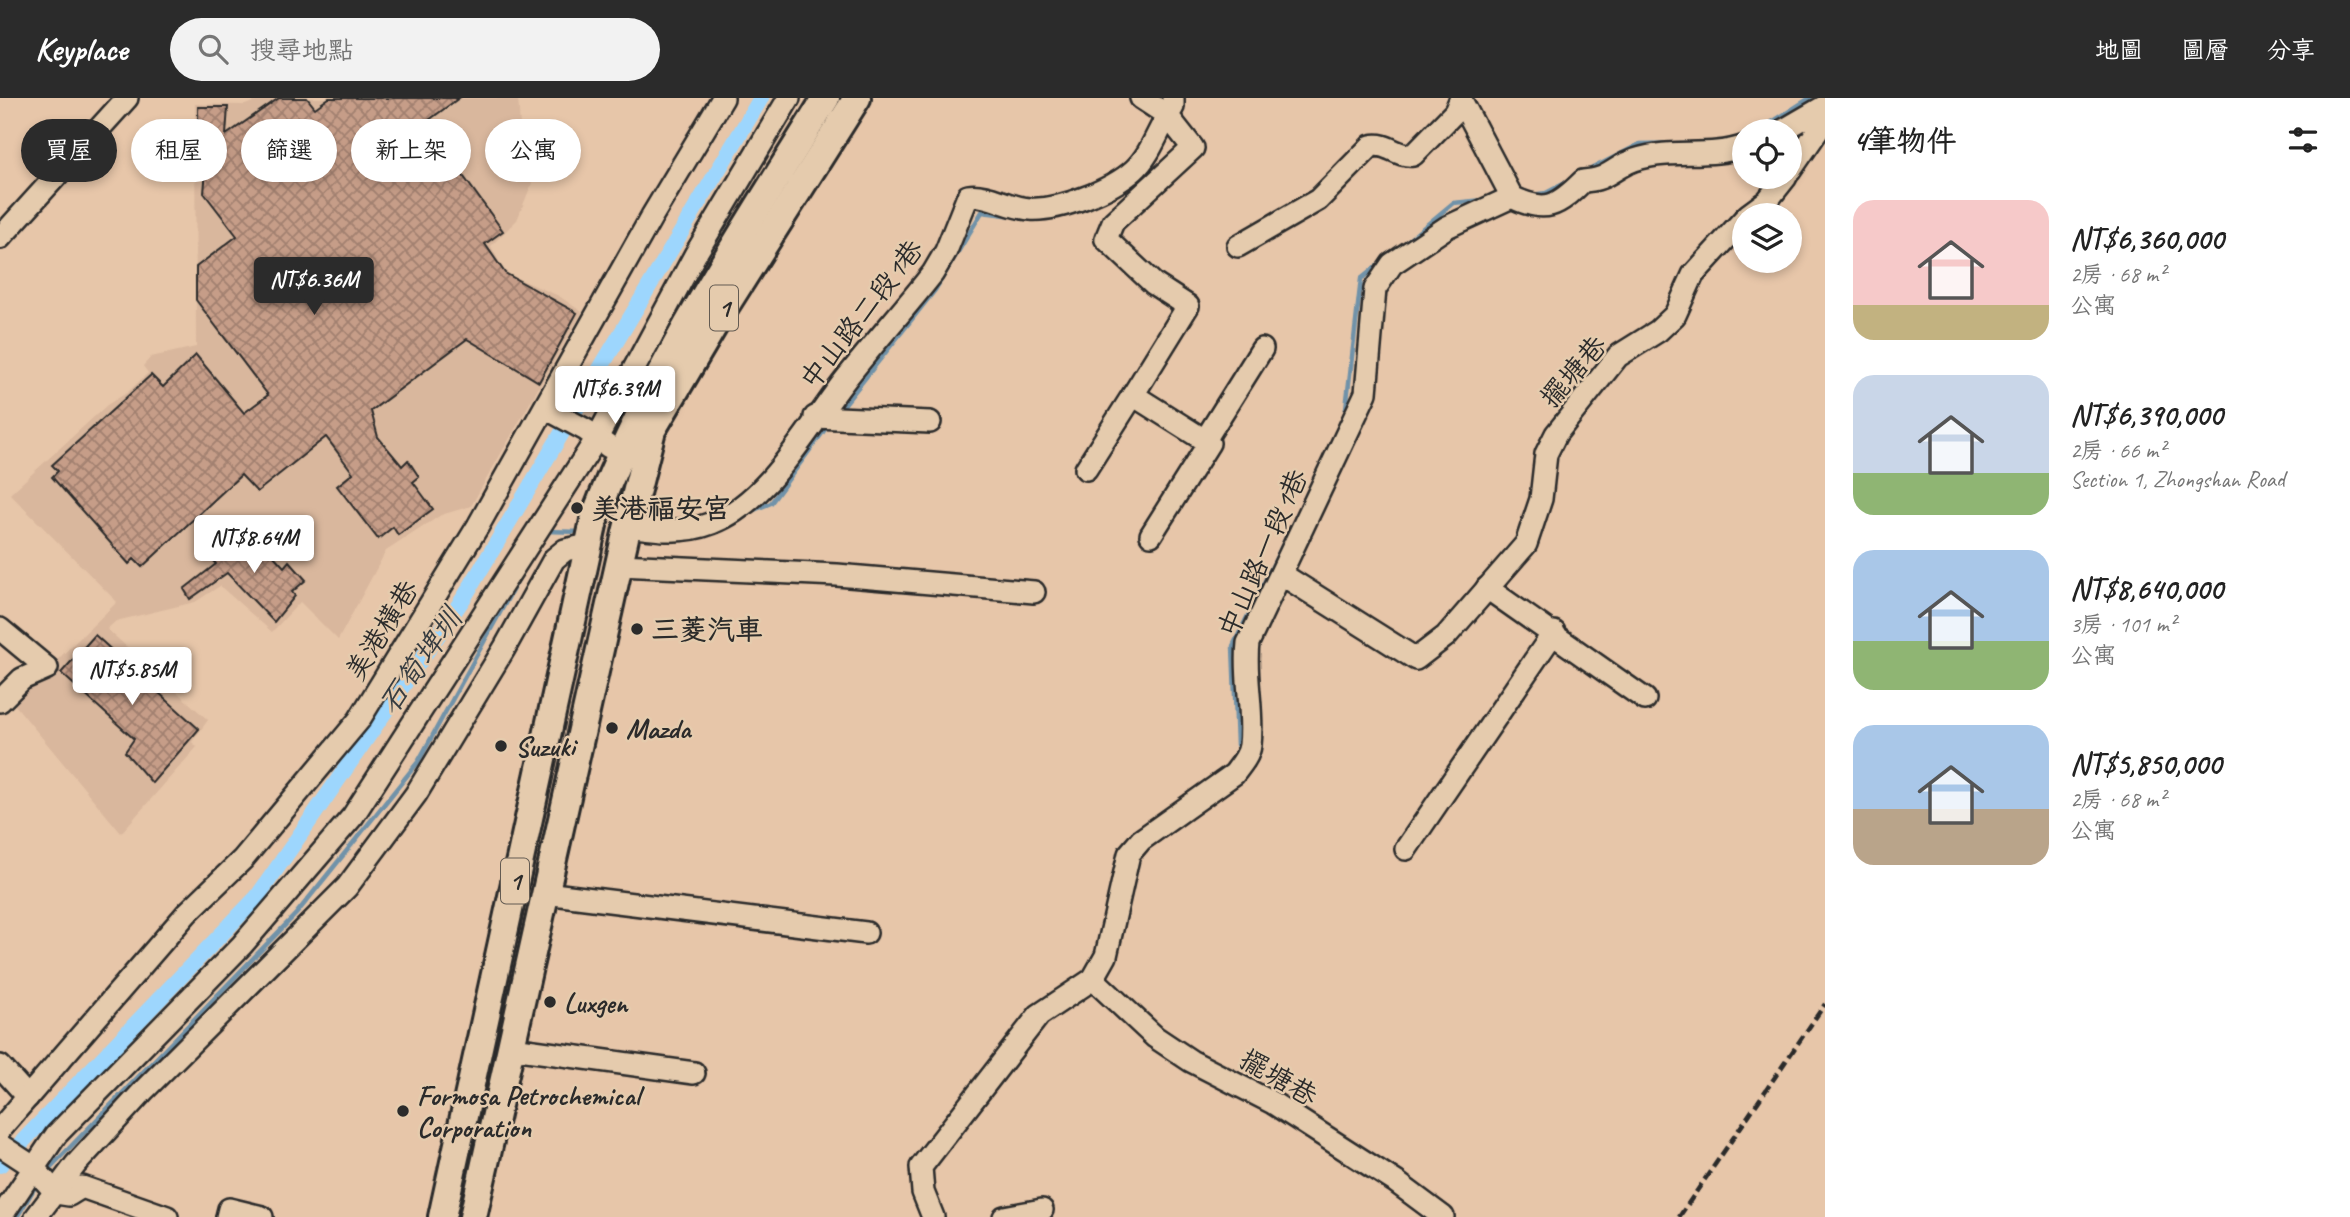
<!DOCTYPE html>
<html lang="zh-TW">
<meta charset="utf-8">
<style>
body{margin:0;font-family:Caveat,"LXGW WenKai TC",sans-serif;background:#f2f2f2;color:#222;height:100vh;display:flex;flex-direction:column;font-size:26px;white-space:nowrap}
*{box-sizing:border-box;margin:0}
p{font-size:23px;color:#767676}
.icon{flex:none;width:38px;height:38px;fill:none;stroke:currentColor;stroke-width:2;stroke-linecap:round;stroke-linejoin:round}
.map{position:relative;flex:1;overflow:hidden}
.side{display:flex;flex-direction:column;background:#fff;width:525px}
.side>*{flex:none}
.top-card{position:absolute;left:21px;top:21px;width:665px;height:63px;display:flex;gap:14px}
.tools{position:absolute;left:1732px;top:21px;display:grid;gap:14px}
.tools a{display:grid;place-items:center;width:70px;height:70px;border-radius:50%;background:#fff;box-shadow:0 4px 10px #0003;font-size:35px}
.price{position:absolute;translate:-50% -60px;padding:0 16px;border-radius:7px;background:#fff;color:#222;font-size:23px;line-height:46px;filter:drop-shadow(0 2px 4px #0008)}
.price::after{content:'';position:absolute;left:50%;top:42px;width:21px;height:16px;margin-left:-10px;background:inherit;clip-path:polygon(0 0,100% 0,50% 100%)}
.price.on{background:#2b2b2b;color:#fff}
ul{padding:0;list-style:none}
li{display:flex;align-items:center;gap:21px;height:175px;padding:0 28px}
li span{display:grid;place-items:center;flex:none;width:196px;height:140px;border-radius:21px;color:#555}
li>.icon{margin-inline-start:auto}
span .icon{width:84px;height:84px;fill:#fffc;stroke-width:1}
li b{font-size:30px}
h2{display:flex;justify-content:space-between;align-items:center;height:84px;padding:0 28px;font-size:30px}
.pill{padding:0 24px;border-radius:32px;background:#fff;box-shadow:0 4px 10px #0003;font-size:24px;line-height:63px}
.pill.on{background:#2b2b2b;color:#fff}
header{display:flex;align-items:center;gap:42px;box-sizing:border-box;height:98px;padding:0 35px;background:#2b2b2b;color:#fff}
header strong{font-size:33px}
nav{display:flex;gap:38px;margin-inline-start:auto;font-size:24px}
.search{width:490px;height:63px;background:#f2f2f2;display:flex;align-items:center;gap:18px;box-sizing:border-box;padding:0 24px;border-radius:38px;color:#767676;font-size:26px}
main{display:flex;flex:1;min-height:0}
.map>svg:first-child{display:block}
</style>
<header>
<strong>Keyplace</strong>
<div class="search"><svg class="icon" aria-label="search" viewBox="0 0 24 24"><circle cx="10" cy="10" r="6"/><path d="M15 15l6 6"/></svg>搜尋地點</div>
<nav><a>地圖</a><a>圖層</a><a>分享</a></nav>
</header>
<main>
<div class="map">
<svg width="1825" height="1119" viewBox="0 0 1825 1119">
<defs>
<pattern id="building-cross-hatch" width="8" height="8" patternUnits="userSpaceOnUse" patternTransform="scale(1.75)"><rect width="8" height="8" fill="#c69d88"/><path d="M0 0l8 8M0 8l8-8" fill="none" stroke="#a1806f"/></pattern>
</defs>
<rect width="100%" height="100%" fill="#e7c6a9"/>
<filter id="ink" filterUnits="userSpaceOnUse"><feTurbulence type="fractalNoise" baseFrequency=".0143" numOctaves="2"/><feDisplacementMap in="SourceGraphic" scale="14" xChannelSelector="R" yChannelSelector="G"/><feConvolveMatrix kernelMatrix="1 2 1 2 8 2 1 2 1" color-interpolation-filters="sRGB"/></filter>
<g filter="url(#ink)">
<path fill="#d9b79d" d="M264 0H518L522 55 532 85 517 122 491 148 505 175 559 198 582 214 471 408 441 417 386 453 338 542 300 504 272 534 220 488 195 504 116 523 107 531 208 622 192 644 197 649 121 735 10 601 57 577 52 567 117 504 10 396 107 307 128 294 148 275 143 268 151 259 196 249 195 6 245 7Z"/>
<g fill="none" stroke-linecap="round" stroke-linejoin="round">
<g stroke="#6f92a9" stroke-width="4.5">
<path d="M1758 33 1810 0"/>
<path d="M1585 74 1640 46 1685 45"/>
<path d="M1531 97 1546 95 1571 82"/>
<path d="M1405 145 1453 105 1484 102"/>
<path d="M839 313 935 192 982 114 1014 118"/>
<path d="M1345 319 1361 181 1382 164"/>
<path d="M747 415 771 405 829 326"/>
<path d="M545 433 582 434"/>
<path d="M1237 647 1233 548 1306 399"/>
<path d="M46 1074 296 816 418 664 519 480"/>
<path d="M17 1119 38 1084"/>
</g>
<path stroke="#9dd6fd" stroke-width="16" d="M0 1067 257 799 465 498 761 0"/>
</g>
<g fill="url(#building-cross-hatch)" stroke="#2b2b2b" stroke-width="2">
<path d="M279 0H307L315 10 329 0H459L425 25 503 133 485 146 505 175 577 215 539 284 467 241 371 313 378 339 402 368 408 362 419 379 413 384 433 411 398 437 393 429 378 441 337 388 353 375 326 339 257 394 241 377 142 469 134 461 129 466 52 379 58 373 52 367 151 277 163 289 196 257 244 315 268 297 196 202V169L237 138 204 95 206 72 198 77V9H228L226 37Z"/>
<path d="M249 431 284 469 289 463 306 482 292 494 295 498 274 524 227 475 190 501 184 491 216 466 214 464Z"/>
<path d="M95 537 199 631 152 685 125 654 134 641 61 575Z"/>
</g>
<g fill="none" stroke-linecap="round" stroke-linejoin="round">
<defs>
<g id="minor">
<path d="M1141 0 1167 17 1193 50 1113 124 1106 141 1154 186 1188 208 1133 297 1209 345 1151 437"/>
<path d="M1461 2 1512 99"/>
<path d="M1782 33 1825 8"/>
<path d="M1790 73 1825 22"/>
<path d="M1748 117 1767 103 1786 79"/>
<path d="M0 140 127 0"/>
<path d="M1238 148 1318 102 1371 48C1388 44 1396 59 1413 57L1455 14 1461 0"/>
<path d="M545 310 586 332 609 349"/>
<path d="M815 319 930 324"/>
<path d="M1205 342 1262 251"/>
<path d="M1086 371 1133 297"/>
<path d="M628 428C656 432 684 436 712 425 768 404 809 328 845 282 873 246 904 212 933 175L946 153 968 98C988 95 1009 110 1030 111 1059 113 1112 92 1134 72 1152 56 1159 28 1173 9V0"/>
<path d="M619 467 837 477 1034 494"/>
<path d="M1281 476 1416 561 1446 538 1526 446 1541 401 1546 356 1556 336 1618 258 1658 233 1675 217 1693 177 1745 120"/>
<path d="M1487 490 1645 601"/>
<path d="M0 531 47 570 22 581 0 603"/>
<path d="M1406 751 1554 534"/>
<path d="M545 795 866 835"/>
<path d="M1093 881 1155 939 1191 963 1273 1005 1396 1084 1443 1119"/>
<path d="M512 950 694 975"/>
<path d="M0 968 28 999"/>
<path d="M0 1031 187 815 243 761 359 622 478 428 652 118 723 0"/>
<path d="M0 1047 32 1068 56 1095 69 1097 82 1089 167 1119"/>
<path d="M1 1119 56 1037 242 847 353 718 597 340 695 157 789 0"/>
<path d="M36 1119 76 1066 145 991 347 789 416 696 504 551 554 461 565 452 588 447"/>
<path d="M227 1119 229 1111 262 1119"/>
<path d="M933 1119 923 1094 921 1069 1039 917 1093 881 1106 858 1129 756 1141 742 1234 676C1241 667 1249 658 1250 647 1254 613 1244 579 1248 545L1366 295 1375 191 1392 166 1447 129 1512 99C1546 116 1558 108 1583 83 1605 82 1609 74 1627 65 1664 48 1707 62 1745 48"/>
<path d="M1004 1119 1042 1112"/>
</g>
<g id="major">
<path d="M442 1119 595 418C652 269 743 135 826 0"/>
<path d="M473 1119 626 435 652 332 726 207 857 0"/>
</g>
</defs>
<use href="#minor" stroke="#2b2b2b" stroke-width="26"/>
<use href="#major" stroke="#2b2b2b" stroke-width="32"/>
<use href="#minor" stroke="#e5cbad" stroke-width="21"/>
<use href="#major" stroke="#e5cbad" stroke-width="26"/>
<path stroke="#2b2b2b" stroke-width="4.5" stroke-dasharray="10 5" stroke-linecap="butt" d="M1679 1119 1825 906"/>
</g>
</g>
<g fill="#2b2b2b" stroke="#e5cbad" stroke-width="2.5">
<circle cx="577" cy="410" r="7"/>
<circle cx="637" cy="531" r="7"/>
<circle cx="612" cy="630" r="7"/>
<circle cx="501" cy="648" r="7"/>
<circle cx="550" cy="904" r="7"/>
<circle cx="403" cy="1013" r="7"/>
</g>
<g text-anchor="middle" stroke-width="5" stroke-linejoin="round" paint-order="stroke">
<g fill="#e5cbad" stroke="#635b52" stroke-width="2">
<rect x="710" y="187.5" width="28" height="45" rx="5"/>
<rect x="501" y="760.5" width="28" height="45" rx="5"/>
</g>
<g font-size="26" font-weight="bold" fill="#2b2b2b">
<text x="724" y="219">1</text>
<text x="515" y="792">1</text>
</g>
<g font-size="28" fill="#2b2b2b" stroke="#e5cbad">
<text transform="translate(861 216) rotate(-52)" y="10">中山路二段1巷</text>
<text transform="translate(1573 273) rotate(-49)" y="10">擺塘巷</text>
<text transform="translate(1262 455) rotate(-66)" y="10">中山路一段1巷</text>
<text transform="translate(381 532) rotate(-58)" y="10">美港橫巷</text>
<text transform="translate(1279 979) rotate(30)" y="10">擺塘巷</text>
</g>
<g font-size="28" font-weight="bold" fill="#2b2b2b" stroke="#e5cbad" text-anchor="start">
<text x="591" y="420">美港福安宮</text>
<text x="651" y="541">三菱汽車</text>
<text x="626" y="640">Mazda</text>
<text x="515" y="658">Suzuki</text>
<text x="564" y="914">Luxgen</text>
<text x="417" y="1007">Formosa Petrochemical<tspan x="417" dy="32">Corporation</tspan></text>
</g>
<g font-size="30" font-style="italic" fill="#363c40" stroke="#e5cbad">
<text transform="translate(420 563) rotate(-55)" y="10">石筍埤圳</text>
</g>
</g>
</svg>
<div class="tools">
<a><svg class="icon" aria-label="locate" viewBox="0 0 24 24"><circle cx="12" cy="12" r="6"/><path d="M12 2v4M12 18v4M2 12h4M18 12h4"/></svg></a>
<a><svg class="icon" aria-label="layers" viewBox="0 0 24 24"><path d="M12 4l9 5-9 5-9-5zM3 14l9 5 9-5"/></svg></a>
</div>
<b class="price on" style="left:314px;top:219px">NT$6.36M</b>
<b class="price" style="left:615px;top:328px">NT$6.39M</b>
<b class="price" style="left:254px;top:477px">NT$8.64M</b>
<b class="price" style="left:132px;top:609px">NT$5.85M</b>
<div class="top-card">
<a class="pill on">買屋</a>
<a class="pill">租屋</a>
<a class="pill">篩選</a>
<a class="pill">新上架</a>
<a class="pill">公寓</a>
</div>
</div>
<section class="side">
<h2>4筆物件<svg class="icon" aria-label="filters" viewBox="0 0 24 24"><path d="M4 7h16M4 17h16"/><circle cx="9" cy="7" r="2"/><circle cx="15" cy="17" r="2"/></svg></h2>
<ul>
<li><span style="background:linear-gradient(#f6c9c9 75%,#c2b280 0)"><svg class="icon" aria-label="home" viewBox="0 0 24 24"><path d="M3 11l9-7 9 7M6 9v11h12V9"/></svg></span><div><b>NT$6,360,000</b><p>2房 · 68 m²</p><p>公寓</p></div></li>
<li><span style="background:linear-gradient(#c9d6e8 70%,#8fb573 0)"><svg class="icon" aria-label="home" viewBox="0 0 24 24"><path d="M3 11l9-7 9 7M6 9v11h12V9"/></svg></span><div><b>NT$6,390,000</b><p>2房 · 66 m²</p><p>Section 1, Zhongshan Road</p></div></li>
<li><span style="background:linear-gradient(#a9c7e8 65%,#8fb573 0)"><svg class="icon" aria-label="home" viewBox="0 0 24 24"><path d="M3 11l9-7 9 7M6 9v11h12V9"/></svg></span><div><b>NT$8,640,000</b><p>3房 · 101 m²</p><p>公寓</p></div></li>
<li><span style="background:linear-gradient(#a9c7e8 60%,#b9a48a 0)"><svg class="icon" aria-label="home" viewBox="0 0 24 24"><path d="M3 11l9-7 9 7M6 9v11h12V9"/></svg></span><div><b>NT$5,850,000</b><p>2房 · 68 m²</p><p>公寓</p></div></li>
</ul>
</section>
</main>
